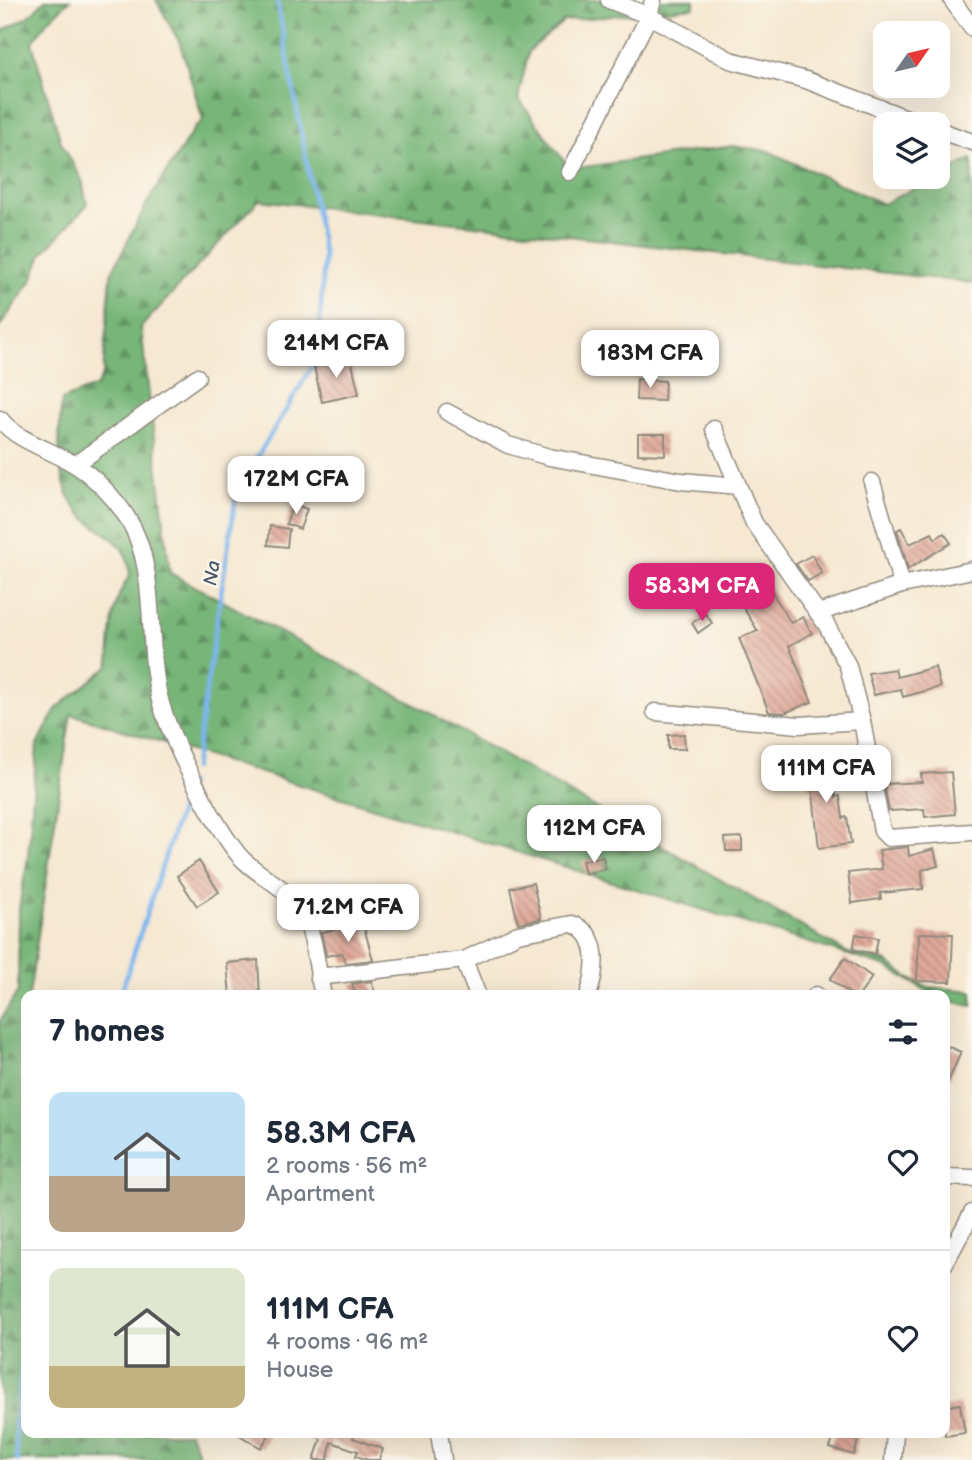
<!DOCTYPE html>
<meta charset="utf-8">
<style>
body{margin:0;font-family:"Balsamiq Sans",sans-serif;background:#f6f6f7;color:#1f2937;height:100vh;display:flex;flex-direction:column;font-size:26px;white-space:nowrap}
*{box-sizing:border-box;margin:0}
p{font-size:23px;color:#747a83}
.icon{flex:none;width:38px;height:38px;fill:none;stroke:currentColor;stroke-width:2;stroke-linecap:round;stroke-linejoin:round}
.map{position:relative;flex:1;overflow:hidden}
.sheet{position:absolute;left:21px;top:990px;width:929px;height:448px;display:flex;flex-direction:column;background:#fff;border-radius:14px;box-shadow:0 7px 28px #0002}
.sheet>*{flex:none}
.needle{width:46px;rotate:56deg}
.controls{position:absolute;left:873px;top:21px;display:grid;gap:14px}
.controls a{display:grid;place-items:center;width:77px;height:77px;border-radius:14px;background:#fff;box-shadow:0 7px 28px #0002;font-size:35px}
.price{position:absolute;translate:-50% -60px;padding:0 16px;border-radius:14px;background:#fff;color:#222;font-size:23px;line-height:46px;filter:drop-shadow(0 2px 4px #0008)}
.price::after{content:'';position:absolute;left:50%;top:42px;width:21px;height:16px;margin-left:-10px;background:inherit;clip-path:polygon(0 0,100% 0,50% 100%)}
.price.on{background:#db2777;color:#fff}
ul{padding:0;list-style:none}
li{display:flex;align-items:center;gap:21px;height:175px;padding:0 28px}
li+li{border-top:2px solid #e0e1e3}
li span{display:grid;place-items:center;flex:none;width:196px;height:140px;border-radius:14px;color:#555}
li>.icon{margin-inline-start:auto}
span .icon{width:84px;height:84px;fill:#fffc;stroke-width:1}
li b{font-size:30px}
h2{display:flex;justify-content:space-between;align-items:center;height:84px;padding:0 28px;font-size:30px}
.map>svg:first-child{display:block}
</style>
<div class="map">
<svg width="972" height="1460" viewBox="0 0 972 1460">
<defs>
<pattern id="forest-firs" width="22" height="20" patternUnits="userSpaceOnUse" patternTransform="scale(1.75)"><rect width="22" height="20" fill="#77b678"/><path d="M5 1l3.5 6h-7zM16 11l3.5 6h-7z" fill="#629463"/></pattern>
<pattern id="building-back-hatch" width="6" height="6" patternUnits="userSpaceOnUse" patternTransform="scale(1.75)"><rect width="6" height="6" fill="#e0a99a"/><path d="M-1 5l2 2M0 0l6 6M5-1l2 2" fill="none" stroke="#b68a7e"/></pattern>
</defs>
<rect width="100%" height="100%" fill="#fbf7ec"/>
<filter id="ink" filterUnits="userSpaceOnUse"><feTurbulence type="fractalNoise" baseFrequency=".0143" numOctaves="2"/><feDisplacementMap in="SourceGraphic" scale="14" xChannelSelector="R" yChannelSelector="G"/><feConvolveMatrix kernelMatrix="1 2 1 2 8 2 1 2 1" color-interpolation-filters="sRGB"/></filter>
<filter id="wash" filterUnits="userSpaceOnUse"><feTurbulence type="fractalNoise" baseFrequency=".00686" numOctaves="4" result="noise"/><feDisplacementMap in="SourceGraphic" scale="28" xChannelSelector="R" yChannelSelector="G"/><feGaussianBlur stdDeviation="1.57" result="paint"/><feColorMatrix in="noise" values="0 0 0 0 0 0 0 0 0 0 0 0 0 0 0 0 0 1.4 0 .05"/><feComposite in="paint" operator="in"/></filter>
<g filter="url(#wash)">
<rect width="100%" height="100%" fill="#f6e8d2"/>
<g fill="url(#forest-firs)" stroke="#517052" stroke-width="2">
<path d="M45 0H70L46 23 32 43 61 142 82 180 87 205 42 254 32 280 0 326V32L28 17Z"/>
<path d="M156 0H694V7L564 21 529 51 518 98 570 169 733 146 768 151 883 204 972 159V283L259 200 141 327 170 573 423 709 848 953 885 961 912 980 929 987 972 991V1006L945 1000V996H936L884 966 71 714 24 1029 26 1035V1433H190L201 1460H0V1021L18 991 19 908 28 857 37 745 57 708 109 666C110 637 112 598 130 576 128 538 104 537 82 515 54 487 58 436 62 400L97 386 103 374 111 274 147 203 194 129 203 120 180 43Z"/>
</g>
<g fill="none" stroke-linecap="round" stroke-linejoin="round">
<g stroke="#7db6ee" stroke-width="4.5">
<path d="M194 768 237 490 318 357 324 256 277 0"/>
<path d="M120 996 189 783"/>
<path d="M17 1460 15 1423 26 1340"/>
</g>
</g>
<g id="blocks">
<g fill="url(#building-back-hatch)">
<path d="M351 359 359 394 322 402 314 367Z"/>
<path d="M637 379 665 381 664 401 636 400Z"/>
<path d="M638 434H665V455L638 454Z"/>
<path d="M293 504 307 509 300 529 286 524Z"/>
<path d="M270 526 289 529 287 547 268 545Z"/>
<path d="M901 528 910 544 932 533 935 539 944 533 951 543 908 569 897 530Z"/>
<path d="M812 555 822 573 808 581 796 564Z"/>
<path d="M767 584 791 623 803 617 812 633 789 646 812 702 784 713 769 712 739 638 758 631 739 601Z"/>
<path d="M706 614 712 623 698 633 692 623Z"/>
<path d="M935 667 940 687 903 697 901 689 874 695 868 673 895 669 897 677Z"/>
<path d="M684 734 685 749H668V735Z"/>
<path d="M827 756 836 797 840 796 843 818 847 817 851 844 819 848 812 786 808 787 802 762Z"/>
<path d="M951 772 955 814 925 817 924 809 889 811 884 784 922 782 921 774Z"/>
<path d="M742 837V851H726L725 838Z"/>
<path d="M908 847 909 856 934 849 938 866 922 870 923 889 880 893 881 899 852 903 848 873 882 869 879 850Z"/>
<path d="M603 857 606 869 585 874 582 861Z"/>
<path d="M199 861 219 892 197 906 177 876Z"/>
<path d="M533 883 541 919 518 923 510 888Z"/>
<path d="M363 924 373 960 346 963 342 953 326 956 321 932Z"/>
<path d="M919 933 953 934 951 982 917 981Z"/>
<path d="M856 934 878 938 875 954 853 950Z"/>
<path d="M845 958 872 977 859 996H853L830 979Z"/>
<path d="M258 960 260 996H230L227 963Z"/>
<path d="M371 981 376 996H356L352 984Z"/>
<path d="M945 1045 961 1052 945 1089Z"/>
<path d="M960 1404 965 1433 945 1436V1407Z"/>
<path d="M236 1433H270L261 1448Z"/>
<path d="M311 1433H355L353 1438 383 1449 379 1460H368L356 1456 358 1451 331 1442 328 1460H314L321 1439Z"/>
<path d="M835 1433H860L854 1455 830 1448Z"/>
</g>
</g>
</g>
<g filter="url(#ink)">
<use href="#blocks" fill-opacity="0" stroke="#908a7e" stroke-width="2"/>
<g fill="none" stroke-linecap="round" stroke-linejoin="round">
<defs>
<g id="street">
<path d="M609 0 649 16 730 60 806 80 922 124"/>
<path d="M952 0 972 28"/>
<path d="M938 130 972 142"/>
<path d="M570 172 649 16 653 0"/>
<path d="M447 412 508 445 549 457 681 481 738 486"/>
<path d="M0 419C17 441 49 449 72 463 92 474 116 499 128 519 162 573 142 656 165 716 180 757 211 819 237 853 255 876 289 886 303 913 315 936 317 970 323 996"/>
<path d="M714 429 754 523 826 624 848 666 862 721 882 831 889 838 972 832"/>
<path d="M76 464 197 377"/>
<path d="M872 482 902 585"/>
<path d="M818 613 902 585 972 570"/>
<path d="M655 712 799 725 862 721"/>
<path d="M464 960 478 996"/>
<path d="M318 977 464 960 518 934 572 924C602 934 596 972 588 996"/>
<path d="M816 996V995"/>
<path d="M945 1177 972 1178"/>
<path d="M945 1263 972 1213"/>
<path d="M439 1433 443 1460"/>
<path d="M893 1460 895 1433"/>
</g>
</defs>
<use href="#street" stroke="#908a7e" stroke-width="19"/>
<use href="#street" stroke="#fff" stroke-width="16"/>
</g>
</g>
<g text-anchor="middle" stroke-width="5" stroke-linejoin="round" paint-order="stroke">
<g font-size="19" font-style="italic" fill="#456" stroke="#fbf7ec">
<text transform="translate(211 573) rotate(-81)" y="7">Na</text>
</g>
</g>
</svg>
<div class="controls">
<a><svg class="needle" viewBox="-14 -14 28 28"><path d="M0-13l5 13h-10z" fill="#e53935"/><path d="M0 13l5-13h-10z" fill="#747a83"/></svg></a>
<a><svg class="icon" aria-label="layers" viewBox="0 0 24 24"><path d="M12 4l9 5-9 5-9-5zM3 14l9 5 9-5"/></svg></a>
</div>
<b class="price" style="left:336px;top:380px">214M CFA</b>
<b class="price" style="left:650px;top:390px">183M CFA</b>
<b class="price" style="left:296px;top:516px">172M CFA</b>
<b class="price on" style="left:702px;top:623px">58.3M CFA</b>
<b class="price" style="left:826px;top:805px">111M CFA</b>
<b class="price" style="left:594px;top:865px">112M CFA</b>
<b class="price" style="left:348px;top:944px">71.2M CFA</b>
<section class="sheet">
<h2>7 homes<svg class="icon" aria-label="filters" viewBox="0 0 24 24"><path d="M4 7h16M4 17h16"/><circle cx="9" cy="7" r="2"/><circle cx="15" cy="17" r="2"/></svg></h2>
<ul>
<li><span style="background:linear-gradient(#bfe0f5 60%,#b9a48a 0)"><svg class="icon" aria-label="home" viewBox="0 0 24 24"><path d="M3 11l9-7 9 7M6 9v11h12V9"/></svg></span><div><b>58.3M CFA</b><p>2 rooms · 56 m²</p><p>Apartment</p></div><svg class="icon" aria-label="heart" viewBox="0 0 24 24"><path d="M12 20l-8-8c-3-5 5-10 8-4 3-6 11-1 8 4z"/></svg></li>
<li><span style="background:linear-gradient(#dfe7d0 70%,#c2b280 0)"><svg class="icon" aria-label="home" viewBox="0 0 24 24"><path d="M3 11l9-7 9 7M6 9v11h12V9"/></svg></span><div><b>111M CFA</b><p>4 rooms · 96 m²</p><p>House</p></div><svg class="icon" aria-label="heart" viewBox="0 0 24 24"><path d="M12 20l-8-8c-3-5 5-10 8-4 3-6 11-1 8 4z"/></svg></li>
</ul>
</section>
</div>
